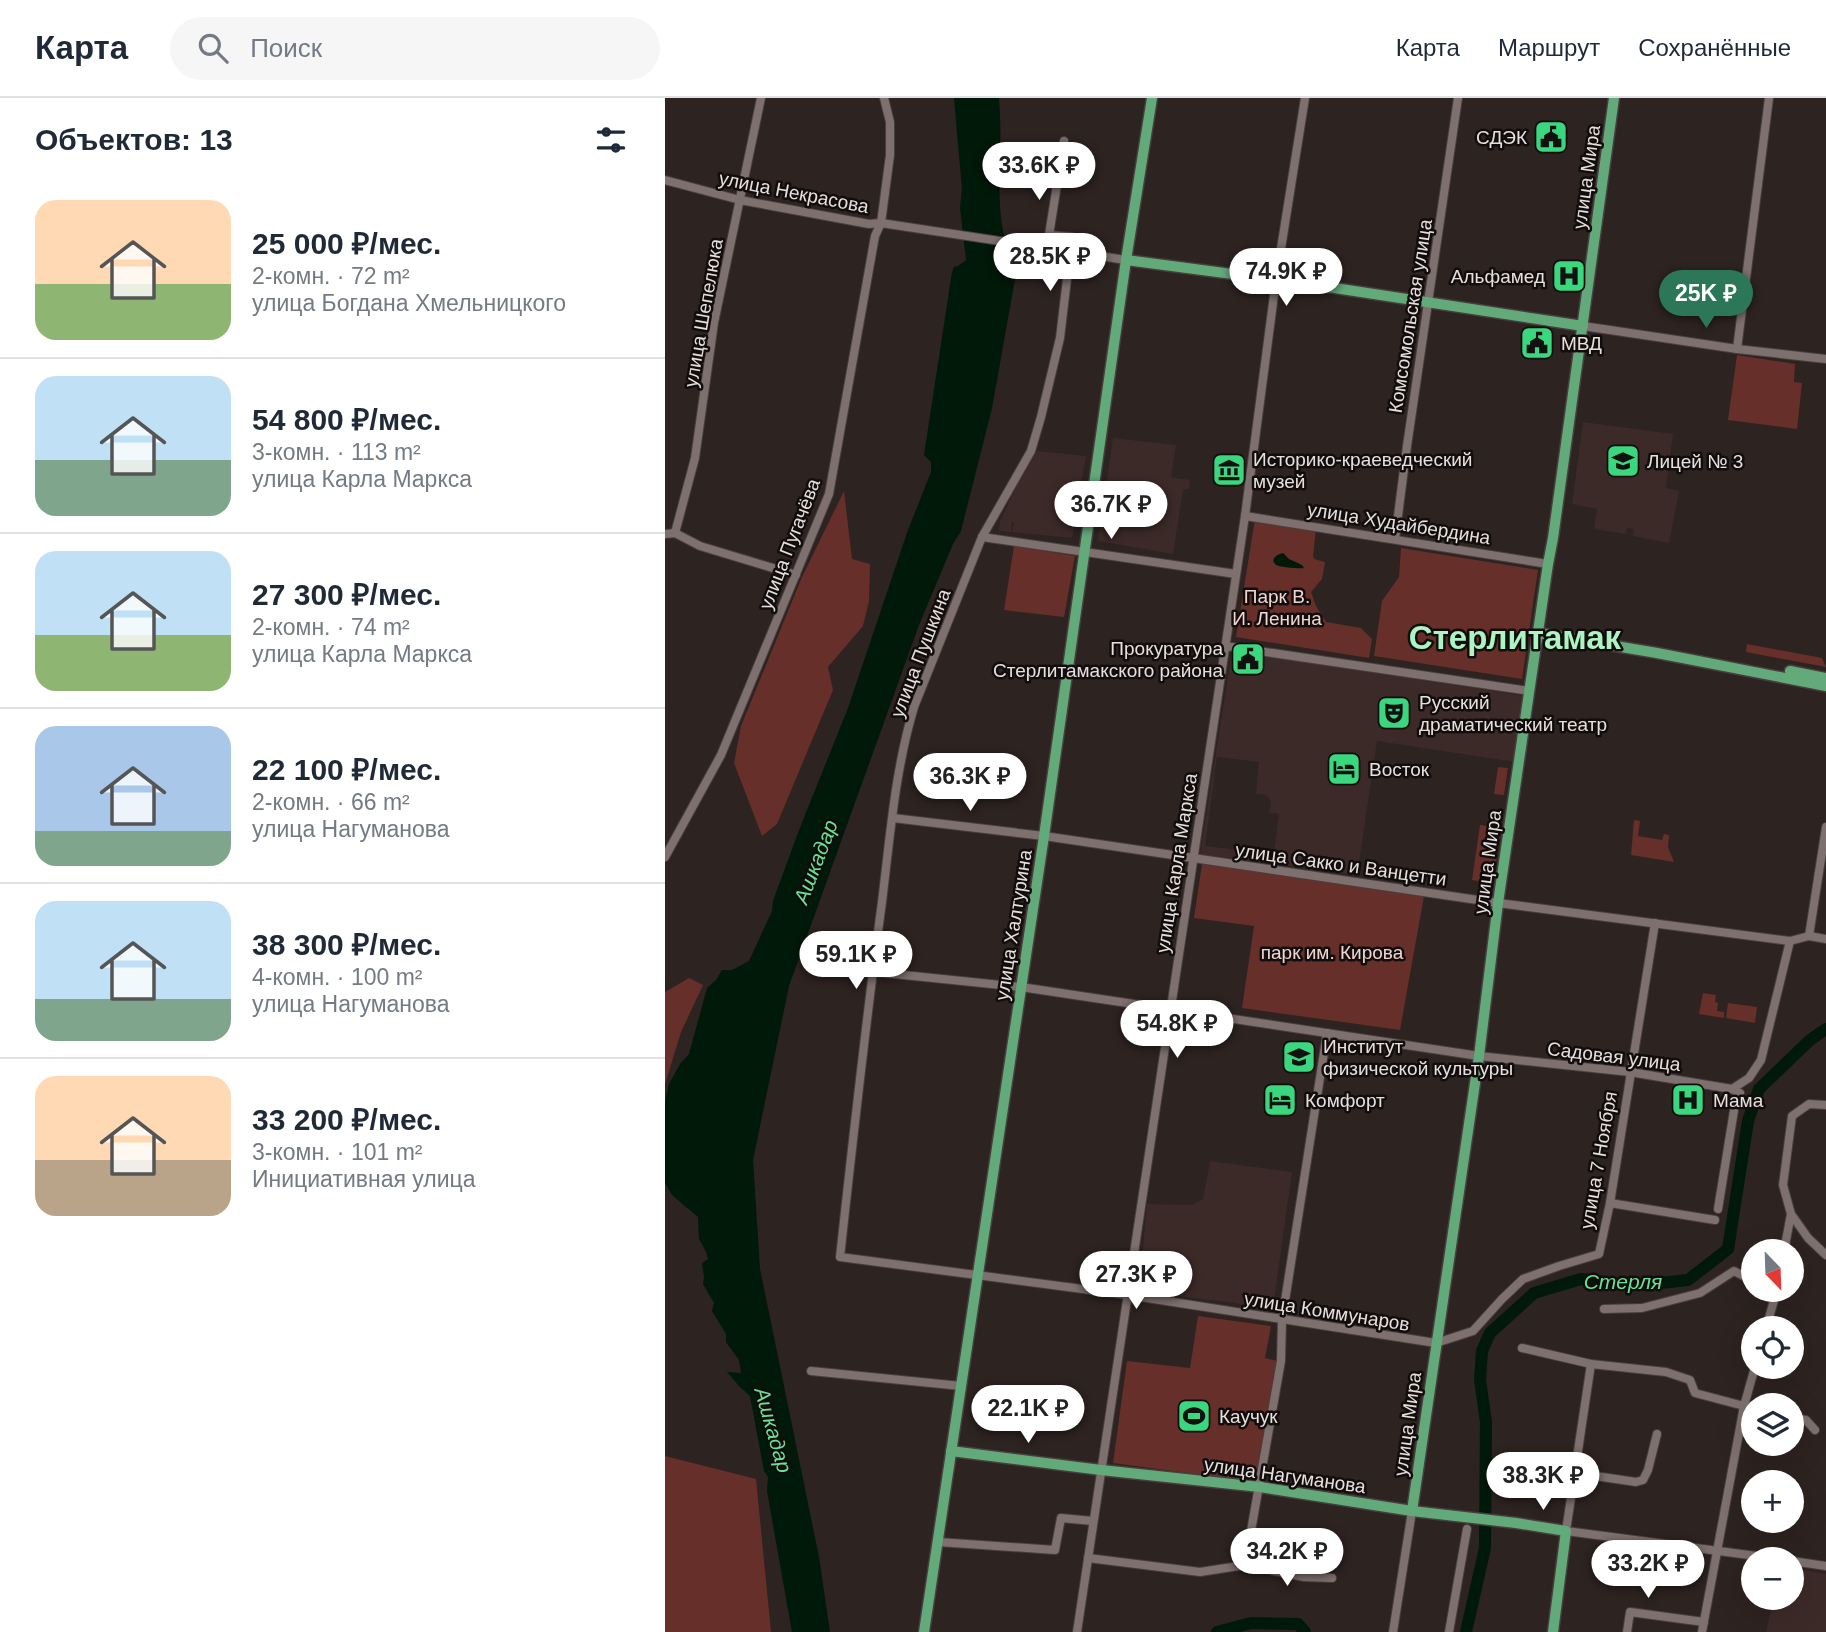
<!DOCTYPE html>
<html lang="ru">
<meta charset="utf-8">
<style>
body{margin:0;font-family:Arial,sans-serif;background:#f6f6f7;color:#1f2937;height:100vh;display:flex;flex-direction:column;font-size:26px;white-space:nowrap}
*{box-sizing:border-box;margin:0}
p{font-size:23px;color:#747a83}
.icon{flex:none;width:38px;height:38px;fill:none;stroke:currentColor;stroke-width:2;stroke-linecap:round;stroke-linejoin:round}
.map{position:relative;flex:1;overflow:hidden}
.drawer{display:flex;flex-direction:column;background:#fff;width:665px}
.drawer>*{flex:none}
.needle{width:46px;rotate:157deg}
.buttons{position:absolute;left:1076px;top:1141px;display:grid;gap:14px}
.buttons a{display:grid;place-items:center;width:63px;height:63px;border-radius:50%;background:#fff;box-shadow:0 7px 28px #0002;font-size:35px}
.price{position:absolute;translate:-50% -60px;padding:0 16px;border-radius:24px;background:#fff;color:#222;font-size:23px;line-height:46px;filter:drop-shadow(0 2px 4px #0008)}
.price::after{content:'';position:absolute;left:50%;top:42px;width:21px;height:16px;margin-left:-10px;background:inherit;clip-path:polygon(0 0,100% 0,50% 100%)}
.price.selected{background:#2b7757;color:#fff}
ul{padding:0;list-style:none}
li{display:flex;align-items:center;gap:21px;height:175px;padding:0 35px}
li+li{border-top:2px solid #e0e1e3}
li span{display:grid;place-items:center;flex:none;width:196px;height:140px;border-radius:21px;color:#555}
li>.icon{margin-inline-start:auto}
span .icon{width:84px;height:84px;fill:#fffc;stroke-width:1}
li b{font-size:30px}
h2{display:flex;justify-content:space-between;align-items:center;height:84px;padding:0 35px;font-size:30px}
header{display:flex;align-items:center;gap:42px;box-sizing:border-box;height:98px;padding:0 35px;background:#fff;border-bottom:2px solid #e0e1e3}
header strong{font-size:33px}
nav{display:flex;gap:38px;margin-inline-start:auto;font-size:24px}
.search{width:490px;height:63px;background:#f6f6f7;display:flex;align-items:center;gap:18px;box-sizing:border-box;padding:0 24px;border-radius:38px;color:#747a83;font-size:26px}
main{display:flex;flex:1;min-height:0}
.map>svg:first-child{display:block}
</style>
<header>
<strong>Карта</strong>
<div class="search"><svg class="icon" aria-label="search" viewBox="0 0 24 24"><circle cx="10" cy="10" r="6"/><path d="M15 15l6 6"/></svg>Поиск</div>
<nav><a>Карта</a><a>Маршрут</a><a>Сохранённые</a></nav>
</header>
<main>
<section class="drawer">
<h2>Объектов: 13<svg class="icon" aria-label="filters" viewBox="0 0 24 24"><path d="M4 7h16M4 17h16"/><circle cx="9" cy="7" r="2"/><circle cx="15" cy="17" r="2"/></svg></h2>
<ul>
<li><span style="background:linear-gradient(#ffd9b3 60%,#8fb573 0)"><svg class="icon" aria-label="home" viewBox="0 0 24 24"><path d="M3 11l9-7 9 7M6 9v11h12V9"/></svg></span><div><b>25 000 ₽/мес.</b><p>2-комн. · 72 m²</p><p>улица Богдана Хмельницкого</p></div></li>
<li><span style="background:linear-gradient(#bfe0f5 60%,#7fa58c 0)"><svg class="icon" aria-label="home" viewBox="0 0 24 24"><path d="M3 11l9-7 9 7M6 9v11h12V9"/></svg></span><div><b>54 800 ₽/мес.</b><p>3-комн. · 113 m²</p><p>улица Карла Маркса</p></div></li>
<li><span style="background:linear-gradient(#bfe0f5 60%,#8fb573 0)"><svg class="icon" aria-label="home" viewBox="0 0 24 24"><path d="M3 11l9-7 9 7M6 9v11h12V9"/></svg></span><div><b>27 300 ₽/мес.</b><p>2-комн. · 74 m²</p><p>улица Карла Маркса</p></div></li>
<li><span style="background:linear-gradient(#a9c7e8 75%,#7fa58c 0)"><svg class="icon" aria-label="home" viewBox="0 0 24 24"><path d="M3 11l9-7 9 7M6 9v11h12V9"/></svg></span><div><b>22 100 ₽/мес.</b><p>2-комн. · 66 m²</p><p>улица Нагуманова</p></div></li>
<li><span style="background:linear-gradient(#bfe0f5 70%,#7fa58c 0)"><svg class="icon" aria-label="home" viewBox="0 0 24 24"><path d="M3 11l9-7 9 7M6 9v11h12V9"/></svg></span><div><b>38 300 ₽/мес.</b><p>4-комн. · 100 m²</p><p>улица Нагуманова</p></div></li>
<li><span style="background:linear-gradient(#ffd9b3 60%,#b9a48a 0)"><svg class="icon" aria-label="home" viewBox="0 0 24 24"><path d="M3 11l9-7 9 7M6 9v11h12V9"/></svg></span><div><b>33 200 ₽/мес.</b><p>3-комн. · 101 m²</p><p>Инициативная улица</p></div></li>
</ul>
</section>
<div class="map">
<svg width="1161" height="1534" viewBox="0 0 1161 1534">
<rect width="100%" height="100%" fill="#2d2321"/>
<g fill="#3c2a28" fill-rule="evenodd">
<path d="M918 324 1008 336 1001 390 1014 393 1004 445 968 438 969 431 962 430 961 436 929 431 932 411 907 406Z"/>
<path d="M448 340 511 347 506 379 525 382 524 391H518L508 456 433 443Z"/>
<path d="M372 353 421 358 407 440 347 434 349 425 347 424 346 434 334 433 335 423 351 389Z"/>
<path d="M567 553 860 598 850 664 712 643 692 777 535 756ZM552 659 594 664 591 696 602 697 606 704 604 715 614 716 609 756 540 748Z"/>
<path d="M545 1063 627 1074 608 1210 474 1193 482 1106 527 1107 538 1101Z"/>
<path d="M1127 1470 1161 1476V1534H1101L1109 1500H1127Z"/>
</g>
<g fill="#672f29">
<path d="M1072 257 1130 266 1129 284 1137 285 1132 331 1063 322Z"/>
<path d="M179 393 187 461 205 466 204 503 198 528 163 569 168 592 112 726 97 738 69 665 76 628 137 479Z"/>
<path d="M590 421 651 430 648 458 649 461 660 464 657 481 646 494 651 508 661 524 696 530 707 541 704 560 571 539Z"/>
<path d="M349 448 410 458 399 519 339 512Z"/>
<path d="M736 450 873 472 857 581 709 558 717 503 734 479Z"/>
<path d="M1082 546 1157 560 1161 569 1081 554Z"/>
<path d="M833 669 843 670 839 697 829 696Z"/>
<path d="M969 722 975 723 973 738 997 742 999 736 1004 737 1003 749 1009 764 966 757Z"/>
<path d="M815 727 836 730 828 785 807 782Z"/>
<path d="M537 766 759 798 735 932 577 910 589 828 529 820Z"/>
<path d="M24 880 38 887 16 934 0 986V894Z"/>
<path d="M1038 895 1051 897 1050 904 1053 905 1052 913 1059 914V920L1034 916Z"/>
<path d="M1063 905 1092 909 1090 925 1061 920Z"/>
<path d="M533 1218 606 1228 600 1260 612 1263 596 1375 583 1383 448 1365 462 1263 525 1270Z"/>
<path d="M0 1358 91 1381 106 1534H0Z"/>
</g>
<g fill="#001908">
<path d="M289 0H334C335 17 336 33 335 50 335 92 330 132 352 170L327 310 296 433 288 446 254 527 124 888 88 1062 95 1171 154 1459 165 1534H127L102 1393 103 1379 99 1373 85 1298 74 1288 62 1274 76 1275 74 1262 61 1244V1236L47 1213 49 1205 38 1186 39 1179 37 1165 43 1161 41 1154 34 1141 33 1119 7 1097 0 1085V1003L4 986 15 966 24 956 42 890 51 882 57 872H67L84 863 107 813 108 803 134 732 183 610 243 432 266 374V364L259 357 287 174 289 169 293 168 301 162 295 110 297 91Z"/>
<path d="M618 455 624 461 637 467 639 470C636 471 614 469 611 467 604 461 613 456 618 455Z"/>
</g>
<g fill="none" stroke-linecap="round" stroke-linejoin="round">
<g stroke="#001908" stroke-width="12">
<path d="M552 1534 586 1525 633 1526 640 1534"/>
<path d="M801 1534 820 1450 821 1324 815 1282 817 1253 825 1235 869 1195 916 1181 949 1186 978 1187 1023 1182 1063 1151 1083 1023 1094 991 1145 942 1161 931"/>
</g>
<defs>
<g id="minor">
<path d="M399 43 384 137 407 139 395 240 376 319 366 353 317 439 249 609C230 672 225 739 217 804 201 922 188 1040 175 1159L463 1197 771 1245 808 1233 837 1201 858 1181 894 1168 934 1156 945 1105 990 825"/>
<path d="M0 82 75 102 204 126 216 125 461 162"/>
<path d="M918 228 1072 251 1161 261"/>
<path d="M1072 251 1104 0"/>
<path d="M580 418 883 466"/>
<path d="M10 435 30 360 49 225 96 0"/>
<path d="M0 436 10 435 35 448 131 477"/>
<path d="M317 439 571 476"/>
<path d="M730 441 742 348 793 0"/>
<path d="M560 548 864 593"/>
<path d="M228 720 379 738 833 805 1125 843 1144 838 1161 841"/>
<path d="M0 759 56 657 164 396 210 138 216 125 225 57V24L219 0"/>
<path d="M1144 838 1161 729"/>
<path d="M151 868 356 889 814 958 965 974 1067 991 1075 995"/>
<path d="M1067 991 1084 980 1096 962 1125 843"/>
<path d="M945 1105 1050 1122"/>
<path d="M1053 1111 1072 994"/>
<path d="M1126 1116 1143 1140 1161 1157"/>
<path d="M1119 1153 1126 1116 1118 1087 1127 1018 1144 1006 1161 1007"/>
<path d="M939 1211 977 1210 1035 1195 1069 1173 1088 1183"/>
<path d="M1101 1230 1112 1192"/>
<path d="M857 1250 926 1266 1001 1274 1025 1282 1030 1295 1079 1308"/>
<path d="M926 1266 901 1433 1115 1461"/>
<path d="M146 1273 296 1288"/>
<path d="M1078 1314 1088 1315"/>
<path d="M1127 1320 1141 1322 1150 1332"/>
<path d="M910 1375 971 1384 978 1382 983 1372 992 1336"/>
<path d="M273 1444 390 1452 396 1420 428 1423"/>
<path d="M423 1460 535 1474 580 1467 616 1263 617 1222 662 935"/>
<path d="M1127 1463 1161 1468"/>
<path d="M580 1467 639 1479 667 1480"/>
<path d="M412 1534 580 418 611 182 640 0"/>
<path d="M728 1534 747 1413"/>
<path d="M784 1534 802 1431"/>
<path d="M962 1534 965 1514 1039 1524"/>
<path d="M1037 1534 1079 1308 1090 1269"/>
</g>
<g id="major">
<path d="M461 162 650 187 918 228"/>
<path d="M873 535 992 555 1161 588"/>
<path d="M1125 573 1161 580"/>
<path d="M286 1353 436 1372 595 1389 747 1413 851 1425 901 1433 888 1534"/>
<path d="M747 1413 814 958 833 805 883 466 888 440 949 0"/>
<path d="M259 1534 379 738 461 162 487 0"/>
</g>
</defs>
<use href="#minor" stroke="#473f3e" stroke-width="10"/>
<use href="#major" stroke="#473f3e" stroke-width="13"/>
<use href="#minor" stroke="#7d706e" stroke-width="8"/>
<use href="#major" stroke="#63aa7b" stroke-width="10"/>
</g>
<defs>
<symbol id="civic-square" viewBox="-11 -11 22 22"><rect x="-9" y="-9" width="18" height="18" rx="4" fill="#3ad77f" stroke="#120d0d"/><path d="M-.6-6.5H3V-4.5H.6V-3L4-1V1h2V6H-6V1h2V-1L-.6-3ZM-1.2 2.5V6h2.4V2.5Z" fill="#111"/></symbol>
<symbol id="hospital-square" viewBox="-11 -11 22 22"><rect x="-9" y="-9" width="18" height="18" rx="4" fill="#3ad77f" stroke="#120d0d"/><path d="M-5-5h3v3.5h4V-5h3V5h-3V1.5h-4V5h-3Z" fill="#111"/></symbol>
<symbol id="school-square" viewBox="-11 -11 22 22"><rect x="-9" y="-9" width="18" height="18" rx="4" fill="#3ad77f" stroke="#120d0d"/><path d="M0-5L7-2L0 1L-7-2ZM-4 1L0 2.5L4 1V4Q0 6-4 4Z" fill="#111"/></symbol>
<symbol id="museum-square" viewBox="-11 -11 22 22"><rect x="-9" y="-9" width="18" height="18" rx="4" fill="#3ad77f" stroke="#120d0d"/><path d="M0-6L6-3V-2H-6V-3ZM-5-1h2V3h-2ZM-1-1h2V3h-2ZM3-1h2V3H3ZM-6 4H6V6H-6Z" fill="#111"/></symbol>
<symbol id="theatre-square" viewBox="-11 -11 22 22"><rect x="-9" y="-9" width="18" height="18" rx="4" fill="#3ad77f" stroke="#120d0d"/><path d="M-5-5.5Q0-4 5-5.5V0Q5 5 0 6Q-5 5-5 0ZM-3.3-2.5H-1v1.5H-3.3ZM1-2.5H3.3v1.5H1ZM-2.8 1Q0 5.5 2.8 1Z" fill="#111"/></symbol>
<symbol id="hotel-square" viewBox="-11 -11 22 22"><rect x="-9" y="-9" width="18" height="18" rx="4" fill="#3ad77f" stroke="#120d0d"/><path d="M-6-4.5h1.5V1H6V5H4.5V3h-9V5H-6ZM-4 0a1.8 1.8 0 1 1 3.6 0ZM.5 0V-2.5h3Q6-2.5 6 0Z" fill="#111"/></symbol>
<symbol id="university-square" viewBox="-11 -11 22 22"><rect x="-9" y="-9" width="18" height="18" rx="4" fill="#3ad77f" stroke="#120d0d"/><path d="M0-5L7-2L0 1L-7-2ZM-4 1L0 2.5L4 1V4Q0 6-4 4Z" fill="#111"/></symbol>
<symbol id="stadium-square" viewBox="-11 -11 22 22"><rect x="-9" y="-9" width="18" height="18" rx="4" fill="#3ad77f" stroke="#120d0d"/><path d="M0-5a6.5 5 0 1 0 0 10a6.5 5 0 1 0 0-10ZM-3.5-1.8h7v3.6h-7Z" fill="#111"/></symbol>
</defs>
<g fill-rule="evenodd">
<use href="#civic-square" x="867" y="20" width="38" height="38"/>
<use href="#hospital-square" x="885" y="159" width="38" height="38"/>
<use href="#civic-square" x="853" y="226" width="38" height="38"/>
<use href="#school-square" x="939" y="344" width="38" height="38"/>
<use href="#museum-square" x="545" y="353" width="38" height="38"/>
<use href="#civic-square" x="564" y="542" width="38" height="38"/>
<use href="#theatre-square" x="710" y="596" width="38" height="38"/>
<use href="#hotel-square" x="660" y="652" width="38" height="38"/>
<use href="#university-square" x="615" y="940" width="38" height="38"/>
<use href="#hotel-square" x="596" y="983" width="38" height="38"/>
<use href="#hospital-square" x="1004" y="983" width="38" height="38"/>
<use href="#stadium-square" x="510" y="1299" width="38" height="38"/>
</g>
<g text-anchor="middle" stroke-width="5" stroke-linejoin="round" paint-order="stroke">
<g font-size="19" fill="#e7dfde" stroke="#120d0d" text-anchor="start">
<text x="862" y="46" text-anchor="end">СДЭК</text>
<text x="880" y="185" text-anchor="end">Альфамед</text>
<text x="896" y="252">МВД</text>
<text x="588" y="368">Историко-краеведческий<tspan x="588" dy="22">музей</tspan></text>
<text x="982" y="370">Лицей № 3</text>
<text x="558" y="557" text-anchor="end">Прокуратура<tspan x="558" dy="22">Стерлитамакского района</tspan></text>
<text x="754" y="611">Русский<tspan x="754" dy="22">драматический театр</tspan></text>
<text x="704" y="678">Восток</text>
<text x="658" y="955">Институт<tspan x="658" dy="22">физической культуры</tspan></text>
<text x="640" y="1009">Комфорт</text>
<text x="1048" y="1009">Мама</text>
<text x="554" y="1325">Каучук</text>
</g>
<g font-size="19" fill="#e7dfde" stroke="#120d0d">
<text transform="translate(921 79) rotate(-82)" y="7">улица Мира</text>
<text transform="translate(129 94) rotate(11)" y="7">улица Некрасова</text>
<text transform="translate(38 215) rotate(-80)" y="7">улица Шепелюка</text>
<text transform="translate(745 218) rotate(-81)" y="7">Комсомольская улица</text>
<text transform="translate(734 425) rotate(9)" y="7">улица Худайбердина</text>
<text transform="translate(124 446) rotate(-69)" y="7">улица Пугачёва</text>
<text transform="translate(255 555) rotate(-69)" y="7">улица Пушкина</text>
<text transform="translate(822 764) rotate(-82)" y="7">улица Мира</text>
<text transform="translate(511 765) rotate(-81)" y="7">улица Карла Маркса</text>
<text transform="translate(676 766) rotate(8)" y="7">улица Сакко и Ванцетти</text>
<text transform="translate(348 827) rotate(-81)" y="7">улица Халтурина</text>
<text transform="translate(949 958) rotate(7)" y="7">Садовая улица</text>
<text transform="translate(933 1062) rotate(-80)" y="7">улица 7 Ноября</text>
<text transform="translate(662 1213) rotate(9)" y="7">улица Коммунаров</text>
<text transform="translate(742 1326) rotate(-82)" y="7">улица Мира</text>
<text transform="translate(620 1377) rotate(8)" y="7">улица Нагуманова</text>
</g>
<g font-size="19" fill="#f0d5d1" stroke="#120d0d">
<text x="612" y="505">Парк В.<tspan x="612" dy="22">И. Ленина</tspan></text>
<text x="667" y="861">парк им. Кирова</text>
</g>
<g font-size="21" font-style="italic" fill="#67e295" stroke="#120d0d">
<text transform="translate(151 764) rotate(-69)" y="7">Ашкадар</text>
<text x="958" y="1191">Стерля</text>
<text transform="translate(108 1332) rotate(74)" y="7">Ашкадар</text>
</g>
<g font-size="33" font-weight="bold" fill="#acf4c2" stroke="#120d0d">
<text x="850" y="551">Стерлитамак</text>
</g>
</g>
</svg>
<div class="buttons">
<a><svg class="needle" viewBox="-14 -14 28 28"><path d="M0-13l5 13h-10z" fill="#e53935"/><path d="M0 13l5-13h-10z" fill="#747a83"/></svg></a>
<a><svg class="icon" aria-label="locate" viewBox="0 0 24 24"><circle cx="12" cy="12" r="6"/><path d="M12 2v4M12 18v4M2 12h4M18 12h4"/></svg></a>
<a><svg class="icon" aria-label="layers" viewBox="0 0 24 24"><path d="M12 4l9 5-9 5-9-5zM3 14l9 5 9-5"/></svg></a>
<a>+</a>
<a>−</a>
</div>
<b class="price" style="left:374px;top:104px">33.6K ₽</b>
<b class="price" style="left:385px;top:195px">28.5K ₽</b>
<b class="price" style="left:621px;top:210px">74.9K ₽</b>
<b class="price selected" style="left:1041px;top:232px">25K ₽</b>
<b class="price" style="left:446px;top:443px">36.7K ₽</b>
<b class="price" style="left:305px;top:715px">36.3K ₽</b>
<b class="price" style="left:191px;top:893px">59.1K ₽</b>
<b class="price" style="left:512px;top:962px">54.8K ₽</b>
<b class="price" style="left:471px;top:1213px">27.3K ₽</b>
<b class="price" style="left:363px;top:1347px">22.1K ₽</b>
<b class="price" style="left:878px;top:1414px">38.3K ₽</b>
<b class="price" style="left:622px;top:1490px">34.2K ₽</b>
<b class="price" style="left:983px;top:1502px">33.2K ₽</b>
</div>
</main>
